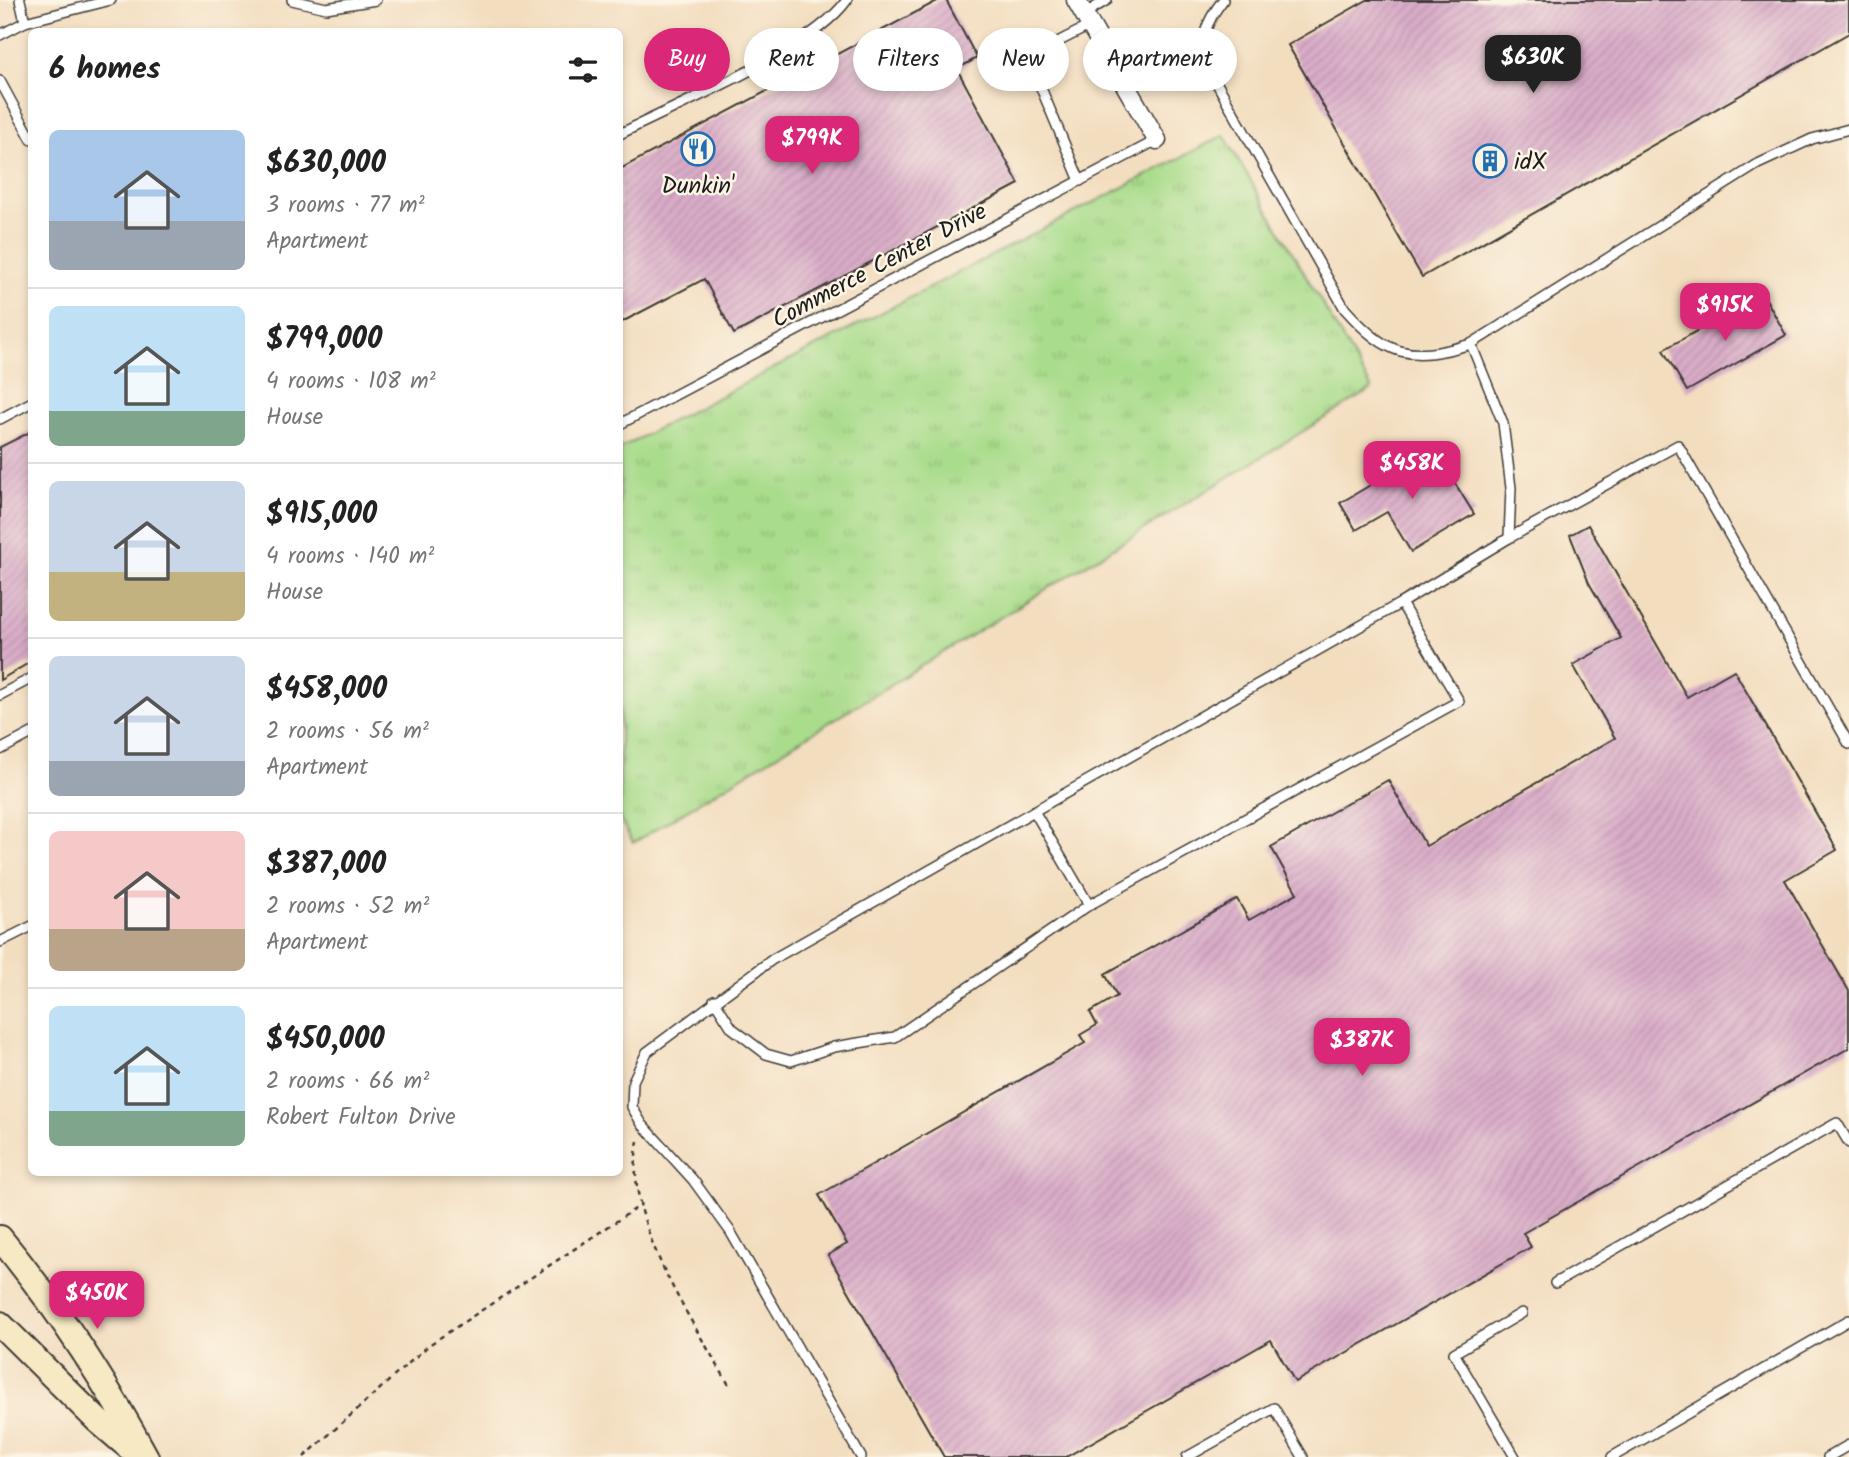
<!DOCTYPE html>
<meta charset="utf-8">
<style>
body{margin:0;font-family:Kalam,sans-serif;background:#f6f6f6;color:#222;height:100vh;display:flex;flex-direction:column;font-size:26px;white-space:nowrap}
*{box-sizing:border-box;margin:0}
p{font-size:23px;color:#767676}
.icon{flex:none;width:38px;height:38px;fill:none;stroke:currentColor;stroke-width:2;stroke-linecap:round;stroke-linejoin:round}
.map{position:relative;flex:1;overflow:hidden}
.panel{position:absolute;left:28px;top:28px;width:595px;height:1148px;display:flex;flex-direction:column;background:#fff;border-radius:10px;box-shadow:0 4px 10px #0003}
.panel>*{flex:none}
.hud{position:absolute;left:644px;top:28px;width:665px;height:63px;display:flex;gap:14px}
.price{position:absolute;translate:-50% -60px;padding:0 16px;border-radius:14px;background:#db2777;color:#fff;font-size:23px;line-height:46px;filter:drop-shadow(0 2px 4px #0008)}
.price::after{content:'';position:absolute;left:50%;top:42px;width:21px;height:16px;margin-left:-10px;background:inherit;clip-path:polygon(0 0,100% 0,50% 100%)}
.price.selected{background:#222;color:#fff}
ul{padding:0;list-style:none}
li{display:flex;align-items:center;gap:21px;height:175px;padding:0 21px}
li+li{border-top:2px solid #e0e0e0}
li span{display:grid;place-items:center;flex:none;width:196px;height:140px;border-radius:10px;color:#555}
li>.icon{margin-inline-start:auto}
span .icon{width:84px;height:84px;fill:#fffc;stroke-width:1}
li b{font-size:30px}
h2{display:flex;justify-content:space-between;align-items:center;height:84px;padding:0 21px;font-size:30px}
.pill{padding:0 24px;border-radius:32px;background:#fff;box-shadow:0 4px 10px #0003;font-size:24px;line-height:63px}
.pill.selected{background:#db2777;color:#fff}
.map>svg:first-child{display:block}
</style>
<div class="map">
<svg width="1849" height="1457" viewBox="0 0 1849 1457">
<defs>
<pattern id="grass-tufts" width="24" height="20" patternUnits="userSpaceOnUse" patternTransform="scale(1.75)"><rect width="24" height="20" fill="#a9dc8b"/><path d="M3 7l-1-3M5 7V3M7 7l1-3M15 17l-1-3M17 17v-4M19 17l1-3" fill="none" stroke="#91bc77"/></pattern>
<pattern id="building-hatch" width="6" height="6" patternUnits="userSpaceOnUse" patternTransform="scale(1.75)"><rect width="6" height="6" fill="#d9acc8"/><path d="M-1 1l2-2M0 6l6-6M5 7l2-2" fill="none" stroke="#ba93ab"/></pattern>
</defs>
<rect width="100%" height="100%" fill="#fcf5e5"/>
<filter id="ink" filterUnits="userSpaceOnUse"><feTurbulence type="fractalNoise" baseFrequency=".0143" numOctaves="2"/><feDisplacementMap in="SourceGraphic" scale="14" xChannelSelector="R" yChannelSelector="G"/><feConvolveMatrix kernelMatrix="1 2 1 2 8 2 1 2 1" color-interpolation-filters="sRGB"/></filter>
<filter id="wash" filterUnits="userSpaceOnUse"><feTurbulence type="fractalNoise" baseFrequency=".00686" numOctaves="4" result="noise"/><feDisplacementMap in="SourceGraphic" scale="28" xChannelSelector="R" yChannelSelector="G"/><feGaussianBlur stdDeviation="1.57" result="paint"/><feColorMatrix in="noise" values="0 0 0 0 0 0 0 0 0 0 0 0 0 0 0 0 0 1.4 0 .05"/><feComposite in="paint" operator="in"/></filter>
<g filter="url(#wash)">
<rect width="100%" height="100%" fill="#f3ddbf"/>
<path fill="url(#grass-tufts)" stroke="#627c54" stroke-width="2" d="M1224 135 1372 389 633 843 620 819V448Z"/>
<g id="blocks">
<g fill="url(#building-hatch)">
<path d="M939 0H946L977 58 957 69 1019 184 734 334 704 279 620 323V169Z"/>
<path d="M1367 0H1849V33L1422 277 1288 45Z"/>
<path d="M1763 294 1786 335 1687 391 1663 350Z"/>
<path d="M32 431V661L0 680V447Z"/>
<path d="M1433 448 1474 514 1411 552 1387 512 1356 530 1340 503Z"/>
<path d="M1588 525 1687 697 1734 670 1837 850 1785 880 1849 991V1048L1523 1233 1531 1247 1295 1382 1271 1340 1066 1457H944L828 1255 847 1244 819 1195 1085 1043 1080 1035 1097 1025 1090 1012 1117 996 1105 974 1237 899 1249 920 1297 893 1271 847 1388 780 1426 846 1615 738 1573 665 1621 638 1589 583 1570 535Z"/>
</g>
</g>
</g>
<g filter="url(#ink)">
<use href="#blocks" fill-opacity="0" stroke="#3c3934" stroke-width="2"/>
<g fill="none" stroke-linecap="round" stroke-linejoin="round">
<defs>
<g id="lane">
<path d="M20 0 25 22"/>
<path d="M292 0 326 8 376 0"/>
<path d="M1223 0C1206 22 1199 39 1207 66L1345 309C1388 357 1410 362 1471 344L1758 164 1812 139 1849 129"/>
<path d="M1084 14 1107 0"/>
<path d="M0 35 25 22 111 0"/>
<path d="M0 81 32 140"/>
<path d="M620 134C678 104 812 50 847 0"/>
<path d="M1080 181 1028 57 1091 25"/>
<path d="M1471 344 1503 423 1511 488 1509 538"/>
<path d="M0 419 32 402"/>
<path d="M620 424 1157 140"/>
<path d="M0 695 32 678"/>
<path d="M0 750 32 733"/>
<path d="M1034 811 1089 905"/>
<path d="M0 942 32 926"/>
<path d="M714 1000 732 1028 766 1054 791 1061 834 1047 895 1037 1089 905 1459 701 1401 603"/>
<path d="M1555 1283 1837 1123 1849 1143"/>
<path d="M861 1457 730 1231 693 1180 642 1124 632 1107 633 1081 647 1052 773 959 1401 603 1509 538 1678 445 1849 744"/>
<path d="M1187 1457 1274 1408 1303 1457"/>
<path d="M1515 1457 1454 1353 1522 1313"/>
<path d="M1612 1457 1849 1320"/>
<path d="M1828 1457 1849 1445"/>
</g>
<path id="street" d="M1076 0 1157 140"/>
<g id="secondary">
<path d="M0 1238C56 1306 104 1379 146 1457"/>
<path d="M0 1324 97 1420 139 1456"/>
</g>
</defs>
<use href="#lane" stroke="#3c3934" stroke-width="12"/>
<use href="#street" stroke="#3c3934" stroke-width="21"/>
<use href="#secondary" stroke="#3c3934" stroke-width="28"/>
<g stroke="#3c3934" stroke-width="2.5" stroke-dasharray="5 5" stroke-linecap="butt">
<path d="M638 1141C622 1221 691 1318 729 1385"/>
<path d="M304 1457 429 1345 641 1205"/>
</g>
<use href="#lane" stroke="#fff" stroke-width="9"/>
<use href="#street" stroke="#fff" stroke-width="18"/>
<use href="#secondary" stroke="#f7e9c3" stroke-width="24"/>
</g>
</g>
<defs>
<symbol id="restaurant-ring" viewBox="-11 -11 22 22"><circle r="9.5" fill="#fcf5e5" stroke="#1f6fb2" stroke-width="1.5"/><path d="M-5-6h1v4h1v-4h1v4h1v-4h1v5L-1.5 .5V6h-2V.5L-5-1ZM5-6V6H3V1.5H1.5Q1.5-4 5-6Z" fill="#1f6fb2"/></symbol>
<symbol id="building-ring" viewBox="-11 -11 22 22"><circle r="9.5" fill="#fcf5e5" stroke="#1f6fb2" stroke-width="1.5"/><path d="M-4-6H4V6H1V3H-1V6H-4ZM-2.5-4.3h1.7v1.8h-1.7ZM.8-4.3h1.7v1.8H.8ZM-2.5-1h1.7V.8h-1.7ZM.8-1h1.7V.8H.8Z" fill="#1f6fb2"/></symbol>
</defs>
<g fill-rule="evenodd">
<use href="#restaurant-ring" x="679" y="130" width="38" height="38"/>
<use href="#building-ring" x="1471" y="142" width="38" height="38"/>
</g>
<g text-anchor="middle" stroke-width="5" stroke-linejoin="round" paint-order="stroke">
<g font-size="24" fill="#1c1c1c" stroke="#fcf5e5" text-anchor="start">
<text x="1514" y="169">idX</text>
<text x="698" y="193" text-anchor="middle">Dunkin'</text>
</g>
<g font-size="24" fill="#1c1c1c" stroke="#fcf5e5">
<text transform="translate(879 265) rotate(-28)" y="8">Commerce Center Drive</text>
</g>
</g>
</svg>
<b class="price selected" style="left:1533px;top:95px">$630K</b>
<b class="price" style="left:812px;top:176px">$799K</b>
<b class="price" style="left:1725px;top:343px">$915K</b>
<b class="price" style="left:1412px;top:501px">$458K</b>
<b class="price" style="left:1362px;top:1078px">$387K</b>
<b class="price" style="left:97px;top:1331px">$450K</b>
<div class="hud">
<a class="pill selected">Buy</a>
<a class="pill">Rent</a>
<a class="pill">Filters</a>
<a class="pill">New</a>
<a class="pill">Apartment</a>
</div>
<section class="panel">
<h2>6 homes<svg class="icon" aria-label="filters" viewBox="0 0 24 24"><path d="M4 7h16M4 17h16"/><circle cx="9" cy="7" r="2"/><circle cx="15" cy="17" r="2"/></svg></h2>
<ul>
<li><span style="background:linear-gradient(#a9c7e8 65%,#9aa5b1 0)"><svg class="icon" aria-label="home" viewBox="0 0 24 24"><path d="M3 11l9-7 9 7M6 9v11h12V9"/></svg></span><div><b>$630,000</b><p>3 rooms · 77 m²</p><p>Apartment</p></div></li>
<li><span style="background:linear-gradient(#bfe0f5 75%,#7fa58c 0)"><svg class="icon" aria-label="home" viewBox="0 0 24 24"><path d="M3 11l9-7 9 7M6 9v11h12V9"/></svg></span><div><b>$799,000</b><p>4 rooms · 108 m²</p><p>House</p></div></li>
<li><span style="background:linear-gradient(#c9d6e8 65%,#c2b280 0)"><svg class="icon" aria-label="home" viewBox="0 0 24 24"><path d="M3 11l9-7 9 7M6 9v11h12V9"/></svg></span><div><b>$915,000</b><p>4 rooms · 140 m²</p><p>House</p></div></li>
<li><span style="background:linear-gradient(#c9d6e8 75%,#9aa5b1 0)"><svg class="icon" aria-label="home" viewBox="0 0 24 24"><path d="M3 11l9-7 9 7M6 9v11h12V9"/></svg></span><div><b>$458,000</b><p>2 rooms · 56 m²</p><p>Apartment</p></div></li>
<li><span style="background:linear-gradient(#f6c9c9 70%,#b9a48a 0)"><svg class="icon" aria-label="home" viewBox="0 0 24 24"><path d="M3 11l9-7 9 7M6 9v11h12V9"/></svg></span><div><b>$387,000</b><p>2 rooms · 52 m²</p><p>Apartment</p></div></li>
<li><span style="background:linear-gradient(#bfe0f5 75%,#7fa58c 0)"><svg class="icon" aria-label="home" viewBox="0 0 24 24"><path d="M3 11l9-7 9 7M6 9v11h12V9"/></svg></span><div><b>$450,000</b><p>2 rooms · 66 m²</p><p>Robert Fulton Drive</p></div></li>
</ul>
</section>
</div>
